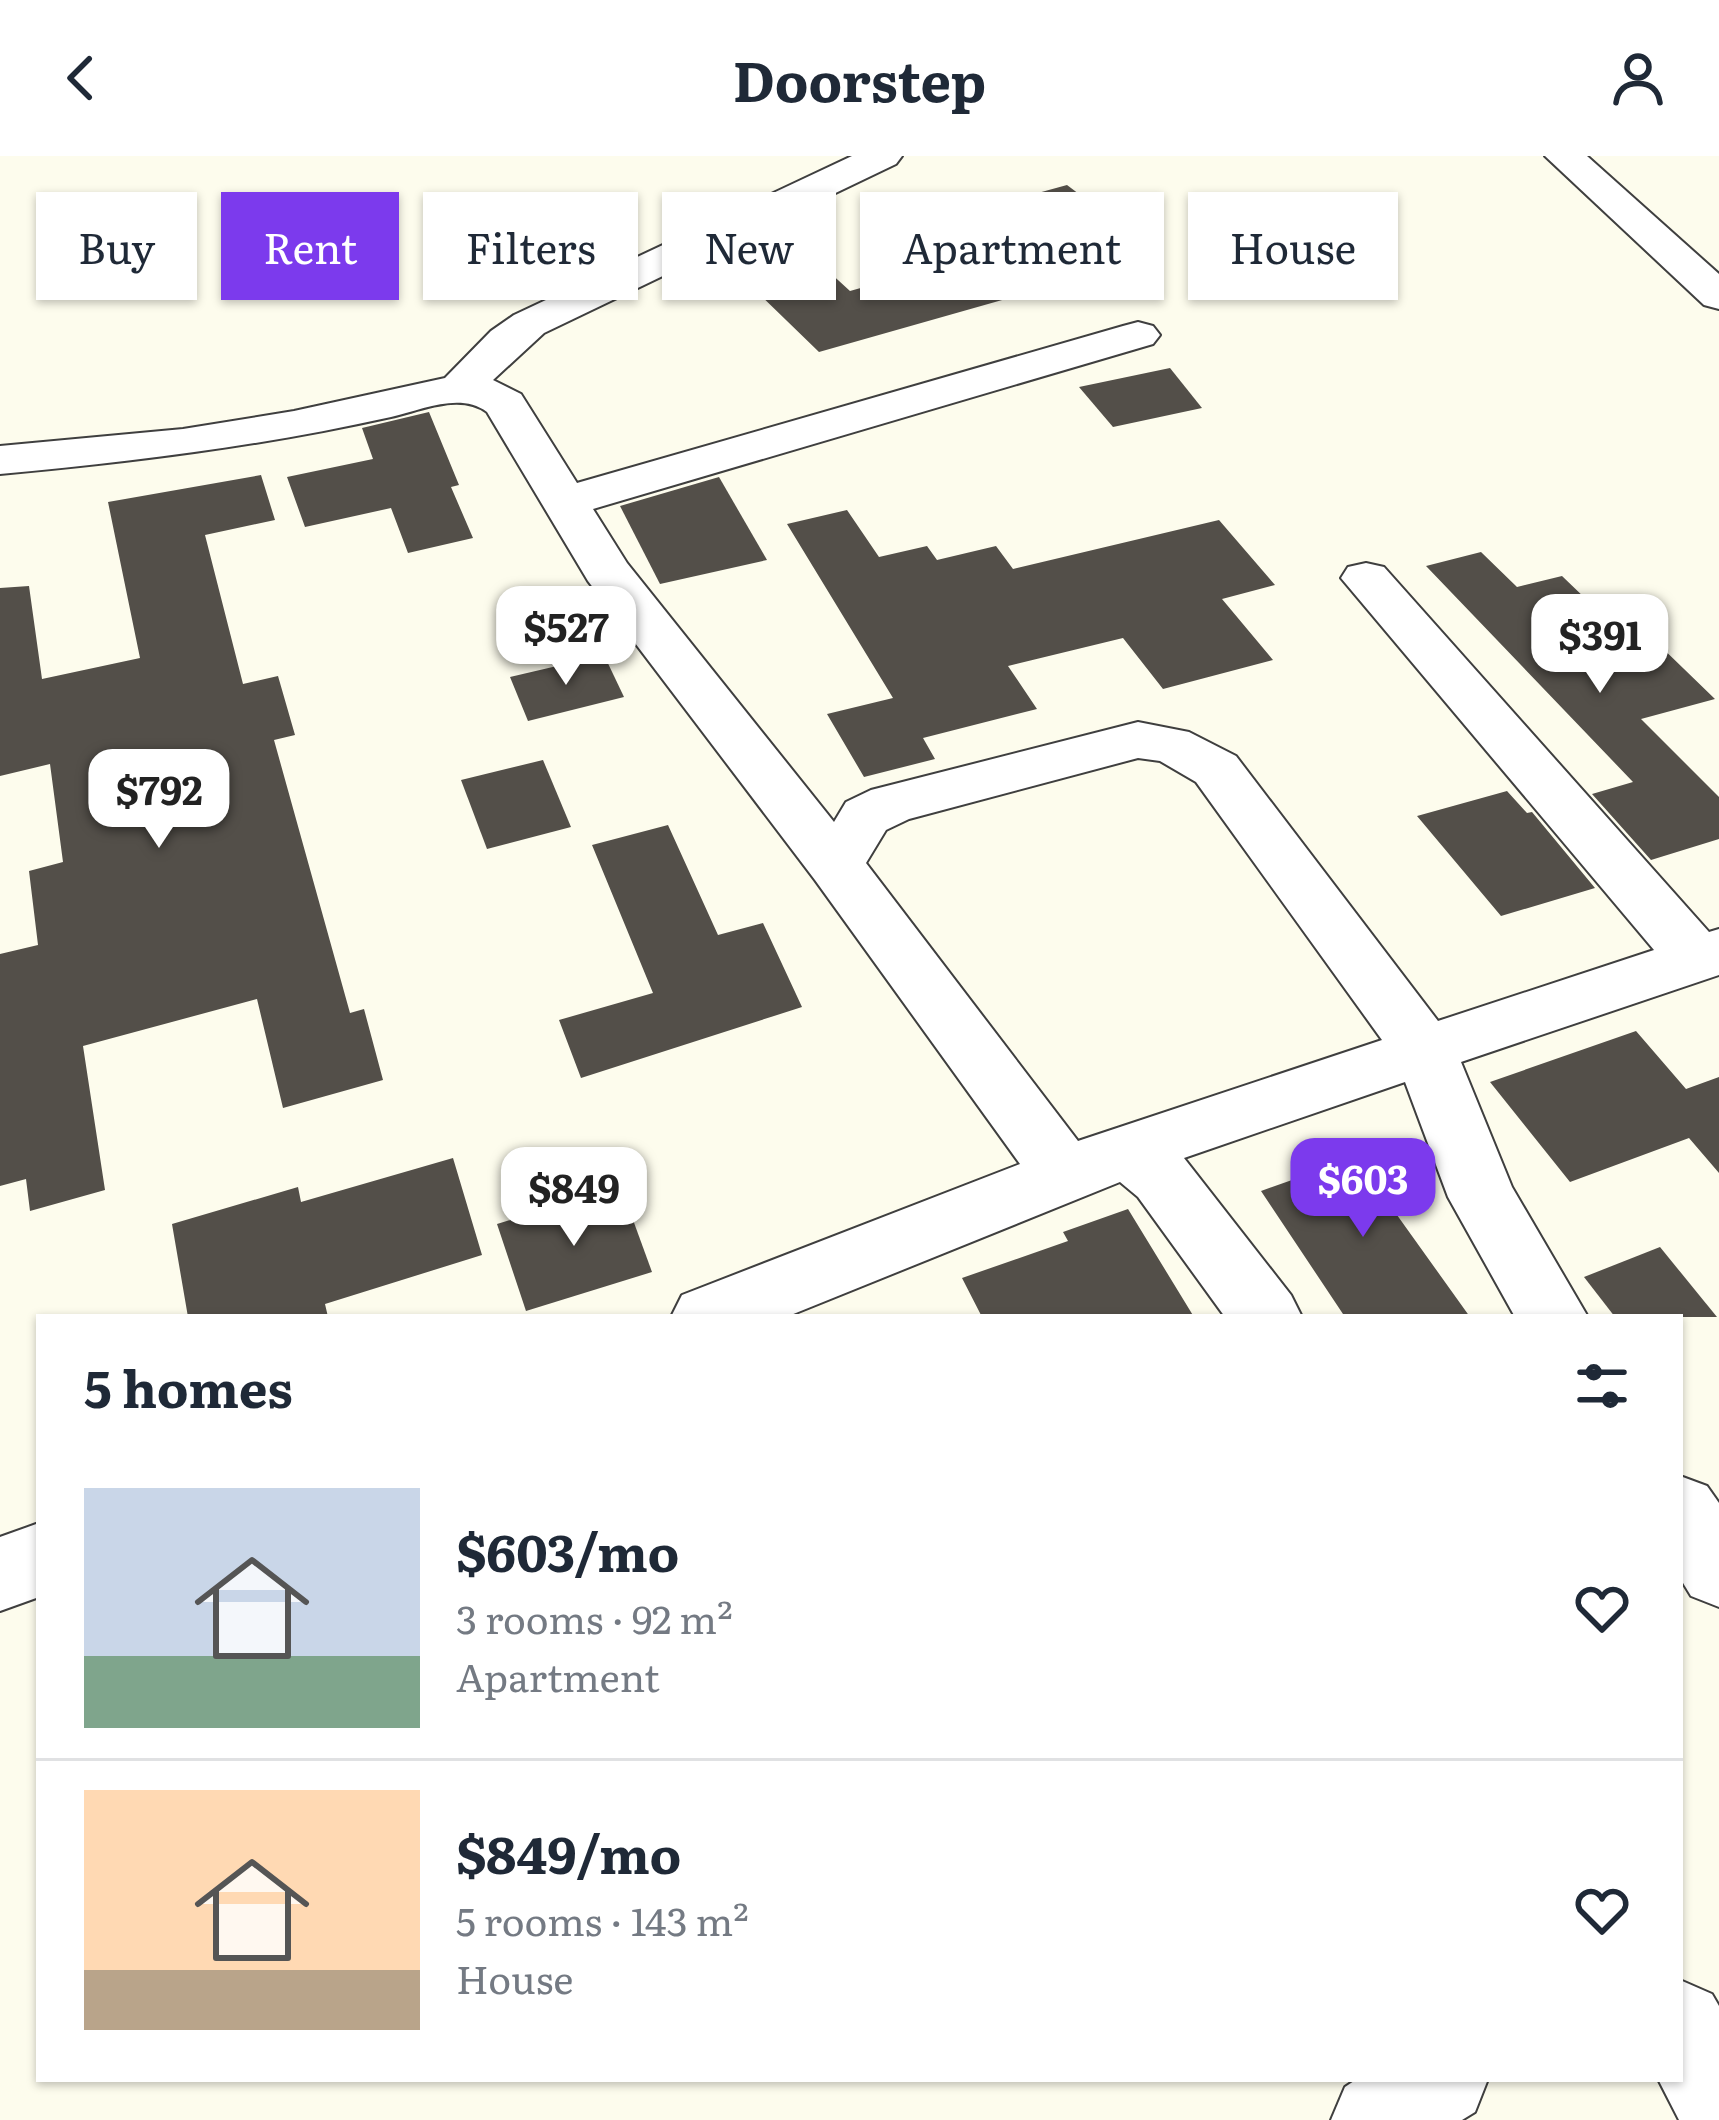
<!DOCTYPE html>
<meta charset="utf-8">
<style>
body{margin:0;font-family:Literata,serif;background:#f2f2f3;color:#1f2937;height:100vh;display:flex;flex-direction:column;font-size:45px;white-space:nowrap}
*{box-sizing:border-box;margin:0}
p{font-size:39px;color:#747a83}
.icon{flex:none;width:66px;height:66px;fill:none;stroke:currentColor;stroke-width:2;stroke-linecap:round;stroke-linejoin:round}
.map{position:relative;flex:1;overflow:hidden}
.details{position:absolute;left:36px;top:1158px;width:1647px;height:768px;display:flex;flex-direction:column;background:#fff;border-radius:0px;box-shadow:0 3px 9px #0004}
.details>*{flex:none}
.guide{position:absolute;left:36px;top:36px;width:1647px;height:108px;display:flex;gap:24px}
.price{position:absolute;translate:-50% -102px;padding:0 27px;border-radius:24px;background:#fff;color:#222;font-size:39px;line-height:78px;filter:drop-shadow(0 3px 6px #0008)}
.price::after{content:'';position:absolute;left:50%;top:72px;width:36px;height:27px;margin-left:-18px;background:inherit;clip-path:polygon(0 0,100% 0,50% 100%)}
.price.on{background:#7c3aed;color:#fff}
ul{padding:0;list-style:none}
li{display:flex;align-items:center;gap:36px;height:300px;padding:0 48px}
li+li{border-top:3px solid #e0e1e3}
li span{display:grid;place-items:center;flex:none;width:336px;height:240px;border-radius:0px;color:#555}
li>.icon{margin-inline-start:auto}
span .icon{width:144px;height:144px;fill:#fffc;stroke-width:1}
li b{font-size:51px}
h2{display:flex;justify-content:space-between;align-items:center;height:144px;padding:0 48px;font-size:51px}
.pill{padding:0 42px;border-radius:0px;background:#fff;box-shadow:0 3px 9px #0004;font-size:42px;line-height:108px}
.pill.on{background:#7c3aed;color:#fff}
header{display:flex;justify-content:space-between;align-items:center;height:156px;padding:0 48px;background:#fff;font-size:54px;font-weight:700}
.map>svg:first-child{display:block}
</style>
<header><svg class="icon" aria-label="back" viewBox="0 0 24 24"><path d="M15 5l-7 7 7 7"/></svg>Doorstep<svg class="icon" aria-label="person" viewBox="0 0 24 24"><circle cx="12" cy="8" r="4"/><path d="M4 21q1-7 8-7t8 7"/></svg></header>
<div class="map">
<svg width="1719" height="1964" viewBox="0 0 1719 1964">
<rect width="100%" height="100%" fill="#fdfced"/>
<g fill="#534f49">
<path d="M1067 29 1160 99 819 196 721 101 792 82 850 135 963 103 947 89 1027 67 1002 47Z"/>
<path d="M1170 212 1202 252 1113 271 1079 231Z"/>
<path d="M429 256 459 329 451 331 473 382 408 397 391 352 305 371 287 321 373 303 362 272Z"/>
<path d="M261 319 275 364 205 379 243 528 278 520 295 579 274 584 350 857 364 853 383 924 283 952 257 843 83 890 105 1034 30 1055 26 1023 0 1030V798L38 789 29 715 63 706 50 608 0 620V432L29 430 42 523 140 502 108 346Z"/>
<path d="M719 321 767 404 660 428 620 350Z"/>
<path d="M847 354 879 401 927 390 937 404 996 390 1013 413 1219 364 1275 429 1222 443 1273 504 1163 533 1123 482 1008 510 1037 553 923 582 935 603 864 621 827 558 893 542 787 368Z"/>
<path d="M1481 396 1517 431 1562 420 1612 468 1618 466 1639 485 1652 482 1715 543 1641 563 1719 641V683L1651 704 1592 638 1633 626 1426 410Z"/>
<path d="M604 499 624 541 528 565 510 521Z"/>
<path d="M543 604 571 671 487 693 461 624Z"/>
<path d="M1507 635 1527 657 1532 656 1595 732 1501 760 1417 660Z"/>
<path d="M668 669 718 779 763 767 802 851 581 922 559 864 653 837 592 689Z"/>
<path d="M1636 875 1686 933 1719 921V1017L1689 982 1570 1026 1490 926Z"/>
<path d="M1380 993 1422 1050 1397 1059 1470 1161H1345L1261 1035Z"/>
<path d="M453 1002 482 1099 325 1148 328 1161H188L172 1068 298 1031 301 1046Z"/>
<path d="M621 1031 652 1116 526 1155 497 1068Z"/>
<path d="M1128 1053 1194 1161H982L962 1122 1068 1085 1063 1076Z"/>
<path d="M1660 1091 1717 1161H1615L1584 1121Z"/>
</g>
<g fill="none" stroke-linecap="round" stroke-linejoin="round">
<defs>
<g id="minor">
<path d="M852 0H902L896 8 544 177 493 224 521 238 577 327 1123 170 1138 166 1153 170 1160 179 1153 188 593 353 627 407 834 666 846 646 871 634 1138 566 1189 576 1236 600 1438 865 1654 794 1341 422 1348 411 1366 407 1384 411 1709 776 1719 773V819L1461 906 1512 1031 1588 1161H1515L1448 1041 1405 926 1184 1002 1291 1139 1302 1161H1225L1138 1041 1120 1026 786 1161H671L682 1139 1020 1008 815 724 588 425 487 256C460 236 422 254 391 261 261 290 132 306 0 318V290L183 273 294 255 445 222 491 175 514 159ZM1138 602 1160 605 1196 626 1382 884 1078 985 866 707 886 674 909 663Z"/>
<path d="M1545 0H1587L1719 118V153L1704 149Z"/>
<path d="M1680 1320 1707 1330 1719 1347V1451L1691 1440 1680 1422Z"/>
<path d="M39 1367V1441L0 1455V1381Z"/>
<path d="M1680 1824 1712 1838 1719 1850V1964H1679L1658 1923H1680Z"/>
<path d="M1357 1923H1488L1475 1956 1462 1964H1331L1345 1931Z"/>
</g>
</defs>
<use href="#minor" stroke="#3f3f3f" stroke-width="4"/>
<use href="#minor" fill="#fff" fill-rule="evenodd"/>
</g>
</svg>
<b class="price" style="left:566px;top:532px">$527</b>
<b class="price" style="left:1600px;top:540px">$391</b>
<b class="price" style="left:159px;top:695px">$792</b>
<b class="price on" style="left:1363px;top:1084px">$603</b>
<b class="price" style="left:574px;top:1093px">$849</b>
<div class="guide">
<a class="pill">Buy</a>
<a class="pill on">Rent</a>
<a class="pill">Filters</a>
<a class="pill">New</a>
<a class="pill">Apartment</a>
<a class="pill">House</a>
</div>
<section class="details">
<h2>5 homes<svg class="icon" aria-label="filters" viewBox="0 0 24 24"><path d="M4 7h16M4 17h16"/><circle cx="9" cy="7" r="2"/><circle cx="15" cy="17" r="2"/></svg></h2>
<ul>
<li><span style="background:linear-gradient(#c9d6e8 70%,#7fa58c 0)"><svg class="icon" aria-label="home" viewBox="0 0 24 24"><path d="M3 11l9-7 9 7M6 9v11h12V9"/></svg></span><div><b>$603/mo</b><p>3 rooms · 92 m²</p><p>Apartment</p></div><svg class="icon" aria-label="heart" viewBox="0 0 24 24"><path d="M12 20l-8-8c-3-5 5-10 8-4 3-6 11-1 8 4z"/></svg></li>
<li><span style="background:linear-gradient(#ffd9b3 75%,#b9a48a 0)"><svg class="icon" aria-label="home" viewBox="0 0 24 24"><path d="M3 11l9-7 9 7M6 9v11h12V9"/></svg></span><div><b>$849/mo</b><p>5 rooms · 143 m²</p><p>House</p></div><svg class="icon" aria-label="heart" viewBox="0 0 24 24"><path d="M12 20l-8-8c-3-5 5-10 8-4 3-6 11-1 8 4z"/></svg></li>
</ul>
</section>
</div>
